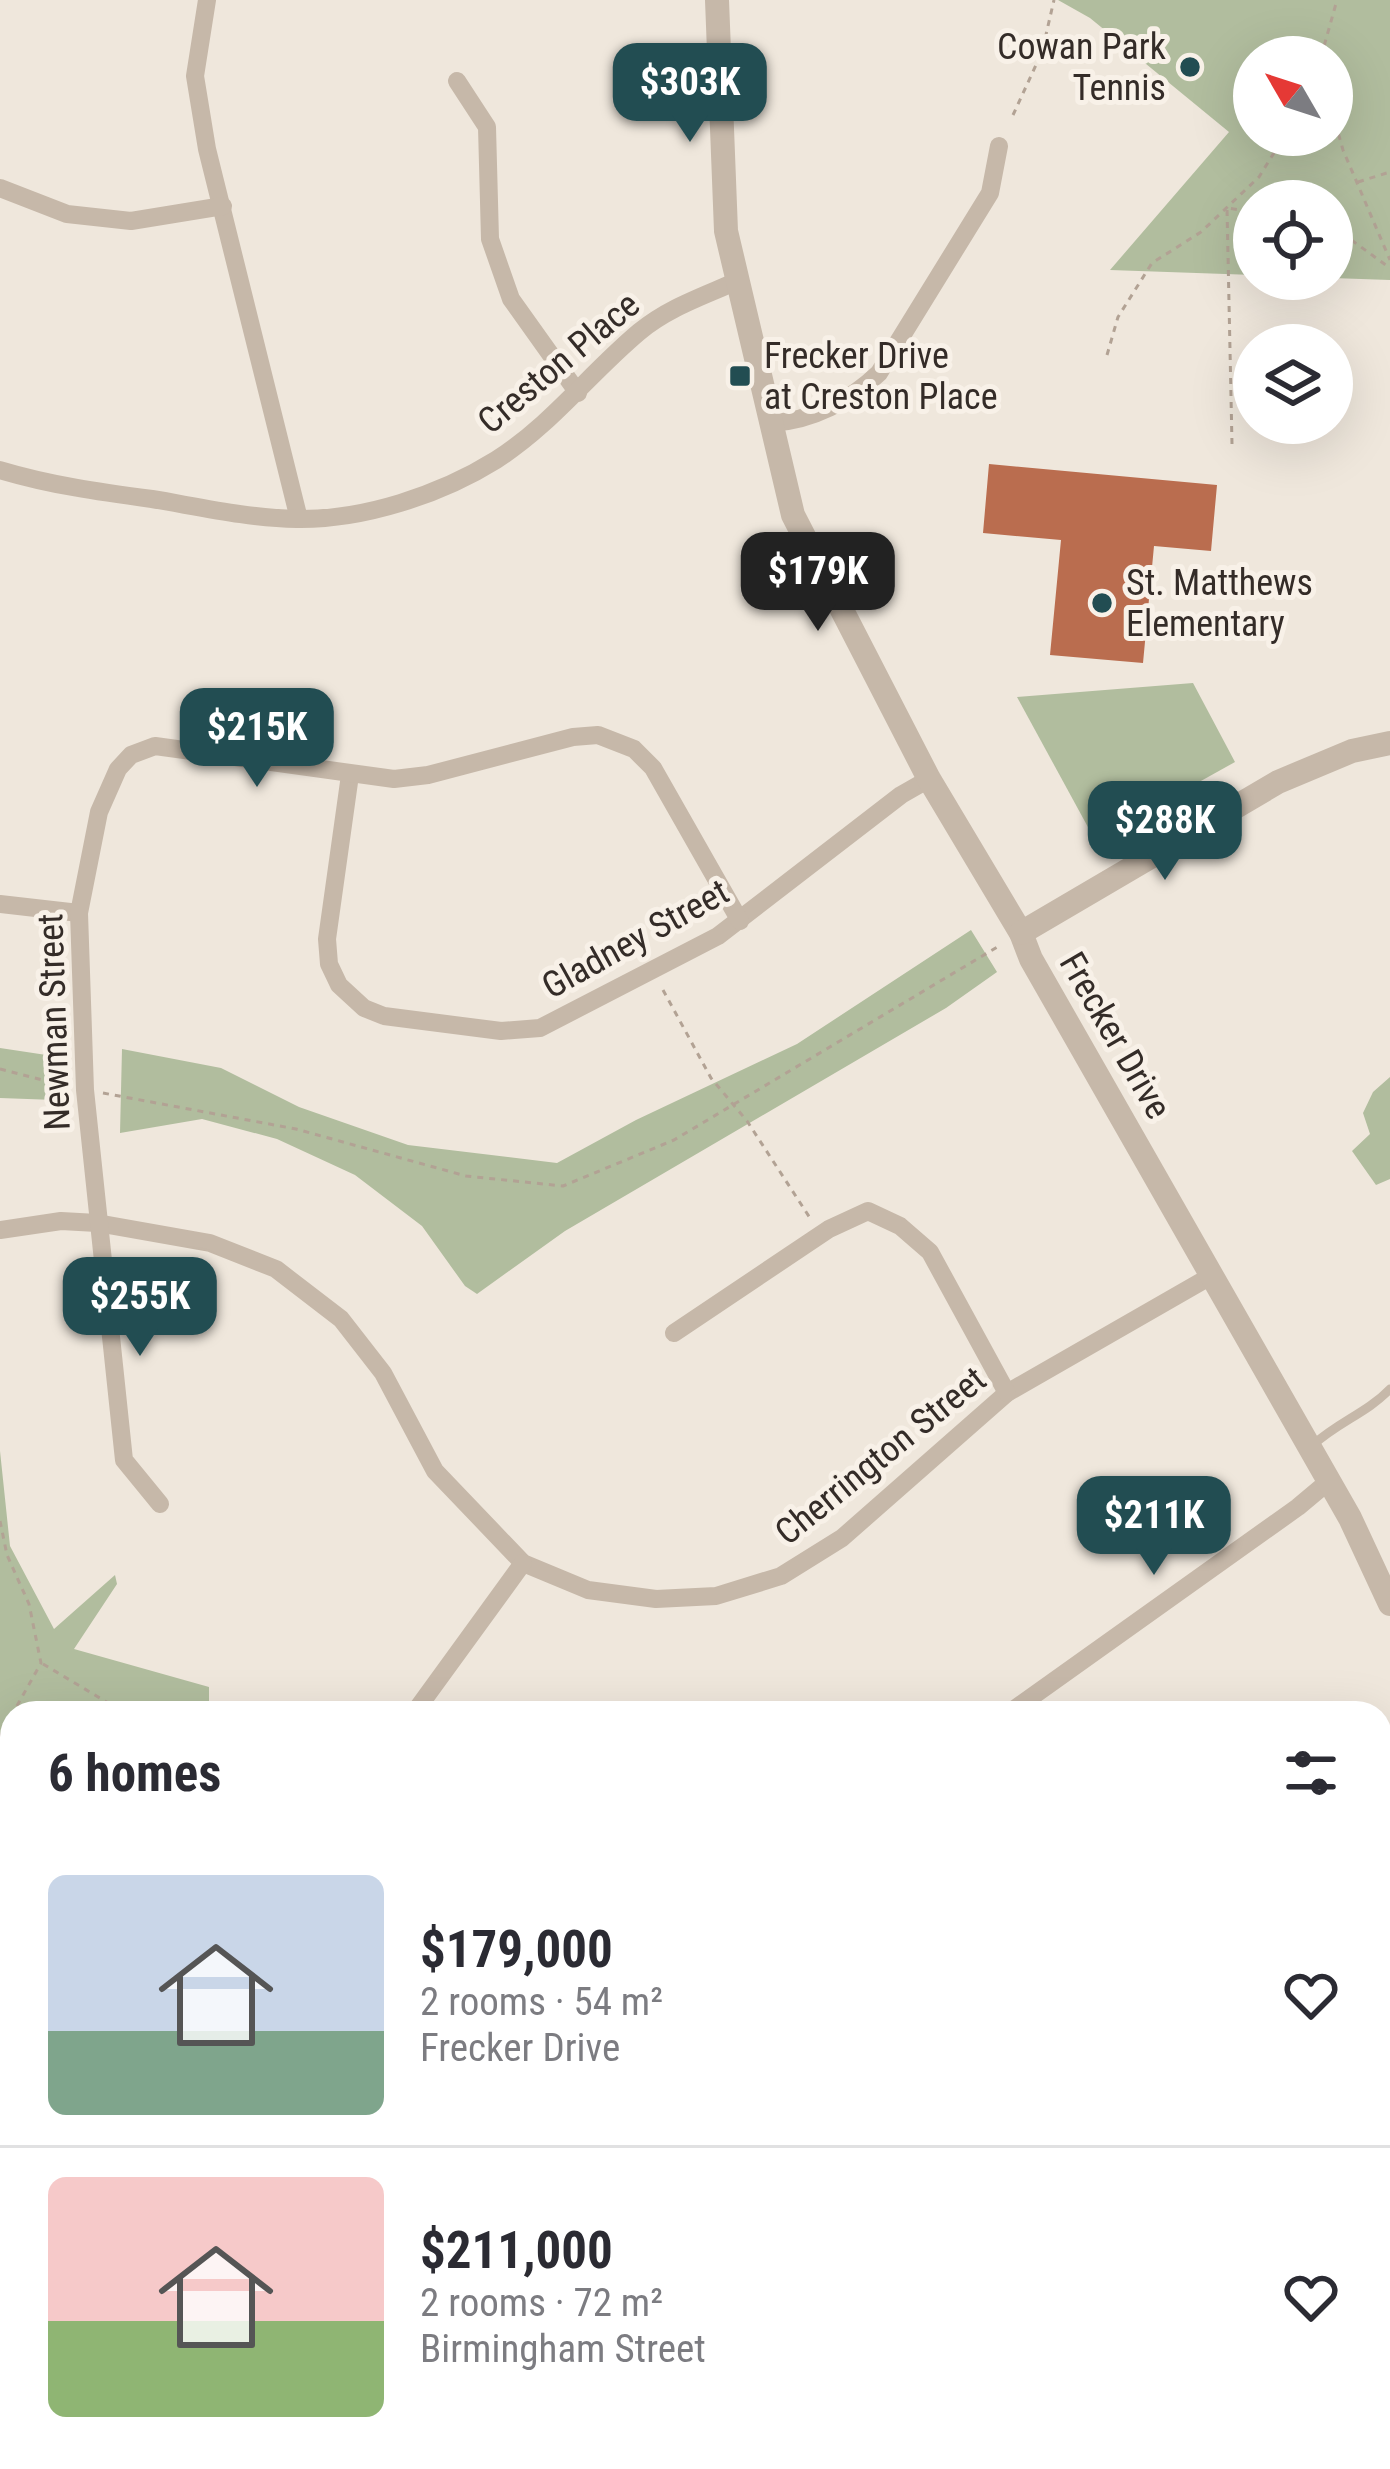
<!DOCTYPE html>
<meta charset="utf-8">
<style>
body{margin:0;font-family:"Roboto Condensed",sans-serif;background:#f2f2f3;color:#2b2b33;height:100vh;display:flex;flex-direction:column;font-size:45px;white-space:nowrap}
*{box-sizing:border-box;margin:0}
p{font-size:39px;color:#7c7c81}
.icon{flex:none;width:66px;height:66px;fill:none;stroke:currentColor;stroke-width:2;stroke-linecap:round;stroke-linejoin:round}
.map{position:relative;flex:1;overflow:hidden}
.side{position:absolute;left:0px;top:1701px;width:1392px;height:768px;display:flex;flex-direction:column;background:#fff;border-radius:36px 36px 0 0;box-shadow:0 12px 48px #0002}
.side>*{flex:none}
.needle{width:78px;rotate:309deg}
.buttons{position:absolute;left:1233px;top:36px;display:grid;gap:24px}
.buttons a{display:grid;place-items:center;width:120px;height:120px;border-radius:50%;background:#fff;box-shadow:0 12px 48px #0002;font-size:60px}
.price{position:absolute;translate:-50% -102px;padding:0 27px;border-radius:24px;background:#224d52;color:#fff;font-size:39px;line-height:78px;filter:drop-shadow(0 3px 6px #0008)}
.price::after{content:'';position:absolute;left:50%;top:72px;width:36px;height:27px;margin-left:-18px;background:inherit;clip-path:polygon(0 0,100% 0,50% 100%)}
.price.on{background:#222;color:#fff}
ul{padding:0;list-style:none}
li{display:flex;align-items:center;gap:36px;height:300px;padding:0 48px}
li+li{border-top:3px solid #e1e1e2}
li span{display:grid;place-items:center;flex:none;width:336px;height:240px;border-radius:18px;color:#555}
li>.icon{margin-inline-start:auto}
span .icon{width:144px;height:144px;fill:#fffc;stroke-width:1}
li b{font-size:51px}
h2{display:flex;justify-content:space-between;align-items:center;height:144px;padding:0 48px;font-size:51px}
.map>svg:first-child{display:block}
</style>
<div class="map">
<svg width="1390" height="2469" viewBox="0 0 1390 2469">
<rect width="100%" height="100%" fill="#efe7dc"/>
<g fill="#b1bd9e" fill-rule="evenodd">
<path d="M1058 0H1390V280L1332 278V201H1254V275L1110 270 1229 132 1090 18ZM1254 57H1332V135H1254Z"/>
<path d="M1193 683 1235 762 1095 840 1017 697Z"/>
<path d="M971 930 997 972 946 1008 565 1231 477 1294 465 1286 422 1226 355 1175 277 1139 202 1119 120 1133 122 1049 221 1068 299 1107 408 1145 557 1163 636 1120 797 1044Z"/>
<path d="M0 1048 53 1056 55 1100 0 1098Z"/>
<path d="M1390 1077V1179L1376 1185 1352 1151 1370 1134 1363 1113 1373 1092Z"/>
<path d="M0 1451 10 1546 54 1629 115 1575 117 1584 74 1649 209 1687V1713H12V2457H285L282 2469H14L0 2449Z"/>
<path d="M1059 2457H1248L1246 2469H1057Z"/>
</g>
<g fill="none" stroke-linecap="round" stroke-linejoin="round">
<g stroke="#7ea6aa" stroke-width="6">
<path d="M0 2240 12 2311"/>
<path d="M95 2457 104 2469"/>
</g>
</g>
<path fill="#ba6d4f" d="M989 464 1217 485 1211 551 1154 546 1143 663 1050 655 1061 540 983 533Z"/>
<g fill="none" stroke-linecap="round" stroke-linejoin="round">
<g stroke="#b2a294" stroke-width="3" stroke-dasharray="6 6" stroke-linecap="butt">
<path d="M1321 57 1337 0"/>
<path d="M1332 111 1343 150 1390 260"/>
<path d="M1013 115 1042 52 1054 0"/>
<path d="M1358 182 1390 172"/>
<path d="M1332 226 1390 268"/>
<path d="M1107 355 1118 317 1152 263 1201 232 1259 177 1285 135"/>
<path d="M1232 444 1227 208 1254 212"/>
<path d="M663 990 711 1078 747 1121 810 1218"/>
<path d="M0 1069 62 1085"/>
<path d="M103 1093 296 1129 466 1176 563 1186 674 1140 999 946"/>
<path d="M0 1521 7 1555 29 1604 41 1663 13 1713"/>
<path d="M43 1664 125 1713"/>
<path d="M0 1737 12 1716"/>
<path d="M0 1825 12 1832"/>
<path d="M0 2042C13 2078 5 2114 12 2152"/>
<path d="M0 2358 12 2382"/>
<path d="M65 2457 75 2469"/>
<path d="M137 2457 148 2469"/>
<path d="M1141 2457 1142 2469"/>
<path d="M1165 2457 1173 2469"/>
<path d="M1081 2469 1083 2457"/>
</g>
<path stroke="#c6b8a9" stroke-width="9" d="M1313 1445C1338 1422 1367 1413 1390 1389"/>
<g stroke="#c6b8a9" stroke-width="18">
<path d="M207 0 195 76 207 149 299 519"/>
<path d="M457 81 487 127 490 239 511 299 578 393"/>
<path d="M0 188 67 214 131 221 223 206"/>
<path d="M771 423C812 421 851 400 879 373L990 193 999 146"/>
<path d="M0 470C50 485 100 492 152 499 200 507 248 518 297 519 363 520 440 495 496 460 551 425 589 374 639 332 668 308 701 297 735 282"/>
<path d="M350 775 327 939 329 964 339 985 364 1008 384 1016 501 1031 540 1028 718 936 901 795 929 779"/>
<path d="M0 904 79 913"/>
<path d="M0 1230 61 1221 97 1223 210 1243 276 1269 341 1319 383 1373 435 1471 523 1563 588 1590 656 1599 716 1596 781 1576 842 1538 1007 1393 1211 1276"/>
<path d="M674 1333 829 1229 868 1211 900 1226 930 1252 1007 1393"/>
<path d="M160 1504 124 1460 85 1090 79 913 99 812 118 769 131 755 155 746 394 779 428 775 573 737 598 735 634 749 653 768 740 921"/>
<path d="M414 1713 523 1563"/>
<path d="M1009 1713 1298 1507 1329 1481"/>
<path d="M1380 1854 1390 1852"/>
<path d="M1380 2099 1390 2098"/>
<path d="M433 2469 437 2457"/>
<path d="M674 2469 678 2457"/>
<path d="M929 2469 933 2457"/>
</g>
<g stroke="#c6b8a9" stroke-width="24">
<path d="M717 0 726 231 793 515 929 779 1021 933 1031 959 1350 1518 1390 1604"/>
<path d="M1021 933 1278 782 1352 751 1390 743"/>
<path d="M1380 2430 1390 2350"/>
<path d="M1375 2469 1377 2457"/>
</g>
</g>
<g fill="#224d52" stroke="#f8f1e8" stroke-width="4.5">
<circle cx="1190" cy="67" r="12"/>
<rect x="728" y="364" width="24" height="24" rx="6"/>
<circle cx="1102" cy="603" r="12"/>
</g>
<g text-anchor="middle" stroke-width="10" stroke-linejoin="round" paint-order="stroke">
<g font-size="36" fill="#342c28" stroke="#f8f1e8" text-anchor="start">
<text x="1166" y="59" text-anchor="end">Cowan Park<tspan x="1166" dy="41">Tennis</tspan></text>
<text x="764" y="368">Frecker Drive<tspan x="764" dy="41">at Creston Place</tspan></text>
<text x="1126" y="595">St. Matthews<tspan x="1126" dy="41">Elementary</tspan></text>
</g>
<g font-size="36" fill="#342c28" stroke="#f8f1e8">
<text transform="translate(558 362) rotate(-40)" y="13">Creston Place</text>
<text transform="translate(635 938) rotate(-29)" y="13">Gladney Street</text>
<text transform="translate(53 1022) rotate(-92)" y="13">Newman Street</text>
<text transform="translate(1116 1035) rotate(60)" y="13">Frecker Drive</text>
<text transform="translate(880 1455) rotate(-39)" y="13">Cherrington Street</text>
</g>
</g>
</svg>
<div class="buttons">
<a><svg class="needle" viewBox="-14 -14 28 28"><path d="M0-13l5 13h-10z" fill="#e53935"/><path d="M0 13l5-13h-10z" fill="#7c7c81"/></svg></a>
<a><svg class="icon" aria-label="locate" viewBox="0 0 24 24"><circle cx="12" cy="12" r="6"/><path d="M12 2v4M12 18v4M2 12h4M18 12h4"/></svg></a>
<a><svg class="icon" aria-label="layers" viewBox="0 0 24 24"><path d="M12 4l9 5-9 5-9-5zM3 14l9 5 9-5"/></svg></a>
</div>
<b class="price" style="left:690px;top:145px">$303K</b>
<b class="price on" style="left:818px;top:634px">$179K</b>
<b class="price" style="left:257px;top:790px">$215K</b>
<b class="price" style="left:1165px;top:883px">$288K</b>
<b class="price" style="left:140px;top:1359px">$255K</b>
<b class="price" style="left:1154px;top:1578px">$211K</b>
<section class="side">
<h2>6 homes<svg class="icon" aria-label="filters" viewBox="0 0 24 24"><path d="M4 7h16M4 17h16"/><circle cx="9" cy="7" r="2"/><circle cx="15" cy="17" r="2"/></svg></h2>
<ul>
<li><span style="background:linear-gradient(#c9d6e8 65%,#7fa58c 0)"><svg class="icon" aria-label="home" viewBox="0 0 24 24"><path d="M3 11l9-7 9 7M6 9v11h12V9"/></svg></span><div><b>$179,000</b><p>2 rooms · 54 m²</p><p>Frecker Drive</p></div><svg class="icon" aria-label="heart" viewBox="0 0 24 24"><path d="M12 20l-8-8c-3-5 5-10 8-4 3-6 11-1 8 4z"/></svg></li>
<li><span style="background:linear-gradient(#f6c9c9 60%,#8fb573 0)"><svg class="icon" aria-label="home" viewBox="0 0 24 24"><path d="M3 11l9-7 9 7M6 9v11h12V9"/></svg></span><div><b>$211,000</b><p>2 rooms · 72 m²</p><p>Birmingham Street</p></div><svg class="icon" aria-label="heart" viewBox="0 0 24 24"><path d="M12 20l-8-8c-3-5 5-10 8-4 3-6 11-1 8 4z"/></svg></li>
</ul>
</section>
</div>
